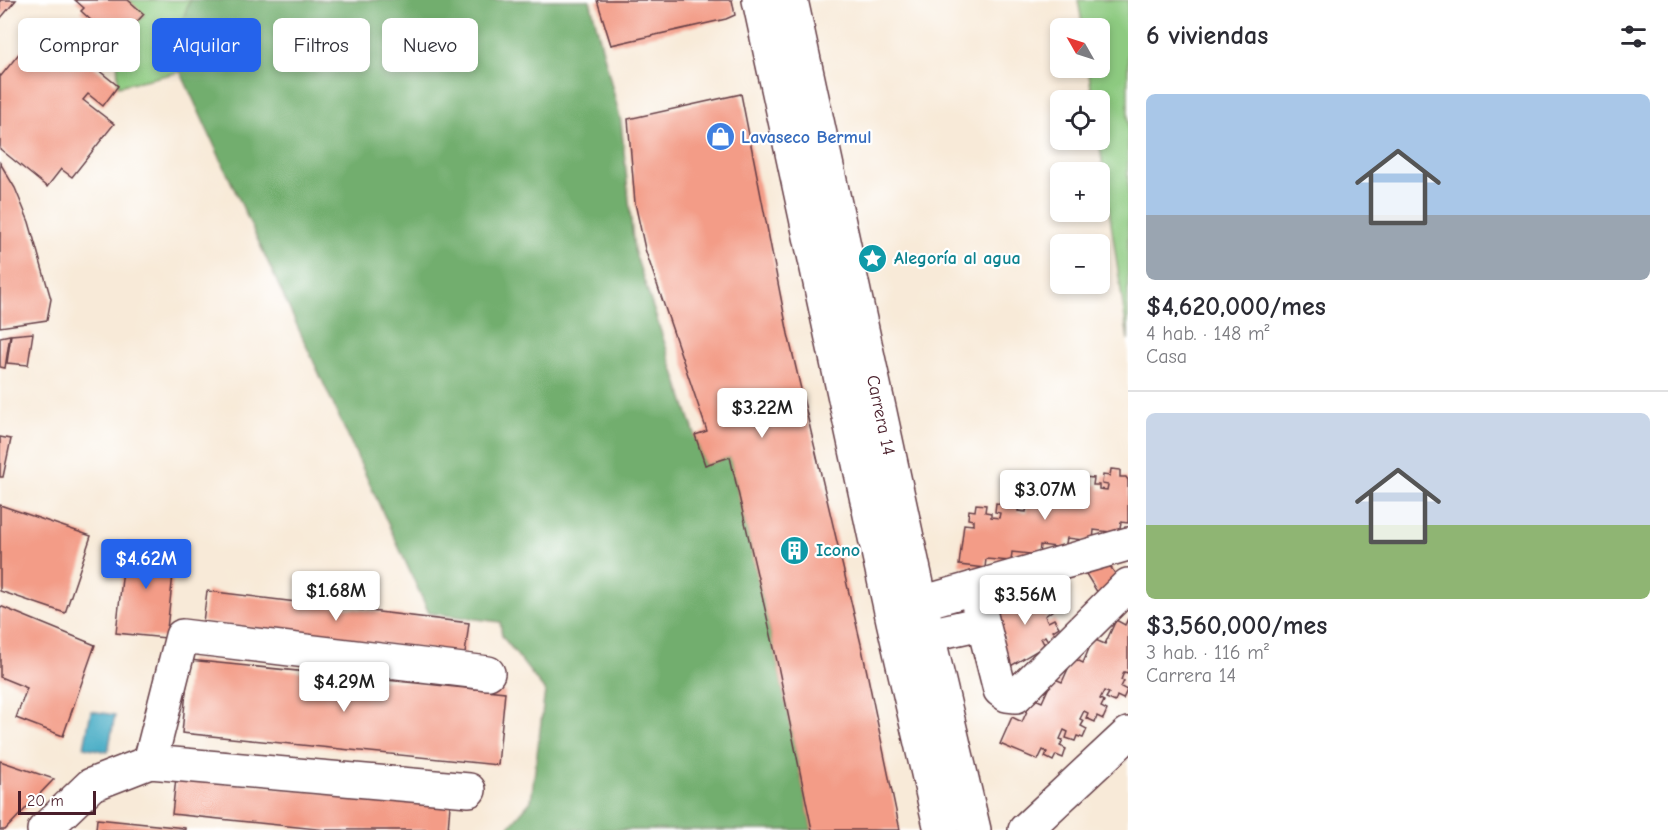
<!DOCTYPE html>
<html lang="es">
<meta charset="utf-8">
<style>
body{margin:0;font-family:"Comic Neue",sans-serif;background:#f2f2f3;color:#2b2b33;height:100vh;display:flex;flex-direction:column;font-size:22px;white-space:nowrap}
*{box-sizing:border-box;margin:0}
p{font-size:20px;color:#7c7c81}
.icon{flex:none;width:33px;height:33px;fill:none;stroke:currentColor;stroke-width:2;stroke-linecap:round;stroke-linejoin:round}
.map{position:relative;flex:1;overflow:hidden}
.panel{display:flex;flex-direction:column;background:#fff;width:540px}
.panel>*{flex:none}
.top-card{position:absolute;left:18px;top:18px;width:570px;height:54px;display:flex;gap:12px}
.needle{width:39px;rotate:309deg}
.controls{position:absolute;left:1050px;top:18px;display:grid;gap:12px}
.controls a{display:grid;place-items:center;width:60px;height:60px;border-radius:9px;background:#fff;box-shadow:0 3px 9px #0003;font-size:30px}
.scale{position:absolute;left:18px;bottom:15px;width:78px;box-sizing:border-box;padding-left:6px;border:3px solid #4a1f2b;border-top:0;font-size:16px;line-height:21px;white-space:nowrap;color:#4a1f2b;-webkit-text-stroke:4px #fff;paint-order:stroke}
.price{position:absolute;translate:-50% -51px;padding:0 14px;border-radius:6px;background:#fff;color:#222;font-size:20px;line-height:39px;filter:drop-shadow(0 2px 3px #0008)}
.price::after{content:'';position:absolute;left:50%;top:36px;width:18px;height:14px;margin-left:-9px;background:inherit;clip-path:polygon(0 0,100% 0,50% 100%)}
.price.current{background:#2563eb;color:#fff}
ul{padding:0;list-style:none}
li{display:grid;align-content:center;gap:12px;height:318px;padding:0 18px}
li+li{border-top:2px solid #e1e1e2}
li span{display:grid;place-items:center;height:186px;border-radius:9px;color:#555}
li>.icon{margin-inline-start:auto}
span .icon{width:108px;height:108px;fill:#fffc;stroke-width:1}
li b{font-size:26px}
h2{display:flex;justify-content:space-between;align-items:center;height:72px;padding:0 18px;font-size:26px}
.tag{padding:0 21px;border-radius:9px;background:#fff;box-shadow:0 3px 9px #0003;font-size:21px;line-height:54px}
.tag.current{background:#2563eb;color:#fff}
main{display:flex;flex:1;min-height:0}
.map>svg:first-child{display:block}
</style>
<main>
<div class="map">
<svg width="1128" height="830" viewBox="0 0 1128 830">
<rect width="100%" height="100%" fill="#fff"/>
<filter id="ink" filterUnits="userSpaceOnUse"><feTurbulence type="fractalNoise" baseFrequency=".0167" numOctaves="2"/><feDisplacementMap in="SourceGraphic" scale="12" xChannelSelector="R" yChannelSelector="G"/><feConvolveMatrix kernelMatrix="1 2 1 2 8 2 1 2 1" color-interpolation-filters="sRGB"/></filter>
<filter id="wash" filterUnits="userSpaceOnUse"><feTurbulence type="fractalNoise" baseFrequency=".008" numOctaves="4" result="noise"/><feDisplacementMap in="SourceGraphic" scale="24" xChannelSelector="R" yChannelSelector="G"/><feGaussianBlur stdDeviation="1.35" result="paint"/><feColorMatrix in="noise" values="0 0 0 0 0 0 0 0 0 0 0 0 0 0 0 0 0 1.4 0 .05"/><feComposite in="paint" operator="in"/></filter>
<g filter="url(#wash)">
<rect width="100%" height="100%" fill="#f8ead8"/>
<g fill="#8dca80" stroke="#6c7456" stroke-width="1.5">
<path d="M128 0H190L171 51 180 72 118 86 117 44 144 15Z"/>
<path d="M1078 0H1128V340L1099 140 1100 100H1093L1088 68H1100V28H1083Z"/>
</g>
<path fill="#72ae6e" stroke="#5e664c" stroke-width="1.5" d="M190 0H590L621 122 634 250 705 465 730 457 777 661 812 830H506L531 801 545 691 502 636 500 622 429 613 171 51Z"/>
<path fill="#44abc4" stroke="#476578" stroke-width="1.5" d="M91 711 115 715 108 752 84 747Z"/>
<g id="blocks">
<g fill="#f39c87">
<path d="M0 0H16L0 19Z"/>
<path d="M75 0H128L144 14 117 44 81 11 84 8Z"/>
<path d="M597 0H732L735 15 726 19 611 45Z"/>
<path d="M42 25 118 86 103 106 88 94 83 100 114 124 72 177 61 169 47 187 0 149V75L1 76Z"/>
<path d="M741 94 788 334 861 644 900 830H812L777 661 730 457 705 465 695 435 707 431 645 249 635 203 628 119Z"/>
<path d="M0 163 15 188 29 222 51 299 47 320 0 327Z"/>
<path d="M33 333 28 365 7 363 11 335Z"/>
<path d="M10 335 5 368 0 367V337Z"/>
<path d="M0 437 11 439 3 477H0Z"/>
<path d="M1111 469 1120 470V477H1126L1128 480V523L1121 522 1119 533 1094 530 1093 541 1067 538 1065 548 1040 545 1039 555 1012 552 1011 561 986 559 985 568 959 565 964 524 973 525V520L968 519 969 510 975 511 976 504 986 505 985 512 991 513V517L999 518 1000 513 995 512 996 503 1002 504 1003 497 1013 498 1012 505 1019 506 1018 511 1026 512 1027 507 1021 506 1022 497 1029 498V491L1040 492 1039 499H1045L1044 503 1053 504 1054 499H1048L1049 490H1056L1057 484 1067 485 1066 491 1072 492 1071 497 1080 498 1081 493 1076 492V483L1083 484V477L1094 478 1093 485H1099V489L1107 490 1108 485 1102 484 1103 475 1110 476Z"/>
<path d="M0 505 91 536 65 613 0 591Z"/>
<path d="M126 542 176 547 166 638 116 633Z"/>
<path d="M1106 560 1120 581 1099 595 1086 574Z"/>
<path d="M1041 588 1044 593 1049 590 1055 598 1049 602 1053 610 1045 616 1048 622 1054 619 1059 627 1053 631 1056 636 1048 641 1045 636 1041 638 1045 646 1009 667 996 645 1005 638 992 616Z"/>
<path d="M207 591 469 623 465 654 203 622Z"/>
<path d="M0 606 95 645 63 736 16 718 27 688 0 677Z"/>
<path d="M1128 618V673L1124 672 1121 680 1124 681 1121 687 1127 690 1123 699 1117 696 1115 702 1106 698 1109 693 1104 691 1100 699 1104 701 1101 707 1107 710 1103 719 1097 716 1095 722 1086 718 1088 713 1084 711 1080 719 1084 721 1081 726 1087 729 1083 738 1077 736 1075 741 1066 738 1068 732 1064 730 1060 739 1063 740 1060 746 1066 749 1063 758 1056 755 1053 761 1045 757 1047 752 1043 750 1038 760 1000 744 1012 717 1022 722 1033 698 1042 702 1053 678 1062 682 1073 658 1083 663 1093 639 1105 644 1116 620 1125 625Z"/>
<path d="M189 660 505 692 498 765 182 733Z"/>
<path d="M0 761 54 779 5 830H0Z"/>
<path d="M176 778 450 805 448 830H326L172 814Z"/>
<path d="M97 819 185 828V830H96Z"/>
</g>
</g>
</g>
<g filter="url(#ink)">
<use href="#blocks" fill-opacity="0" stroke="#643d45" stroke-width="1.5"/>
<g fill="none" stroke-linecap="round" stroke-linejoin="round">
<defs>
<g id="minor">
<path d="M974 588 1000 690 1007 695 1016 696 1128 585"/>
<path d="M921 603 1128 544"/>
<path d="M928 635 982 623"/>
<path d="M150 762 182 636 488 673"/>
<path d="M44 830 91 785 150 762 469 790"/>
<path d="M1025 830 1128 734"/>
</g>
<g id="major">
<path d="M759 0 893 621 941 830"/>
<path d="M791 0 928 635 974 830"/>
</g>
</defs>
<use href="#minor" stroke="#643d45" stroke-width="36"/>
<use href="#major" stroke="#643d45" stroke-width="36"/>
<use href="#minor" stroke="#fff" stroke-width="33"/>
<use href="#major" stroke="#fff" stroke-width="33"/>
</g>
</g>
<defs>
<symbol id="shop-disc" viewBox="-11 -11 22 22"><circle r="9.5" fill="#3f7fe0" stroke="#fff"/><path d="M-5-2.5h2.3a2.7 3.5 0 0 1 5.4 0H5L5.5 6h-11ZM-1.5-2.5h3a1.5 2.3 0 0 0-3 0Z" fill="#fff"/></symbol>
<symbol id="sight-disc" viewBox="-11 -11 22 22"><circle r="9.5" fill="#0f9aa8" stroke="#fff"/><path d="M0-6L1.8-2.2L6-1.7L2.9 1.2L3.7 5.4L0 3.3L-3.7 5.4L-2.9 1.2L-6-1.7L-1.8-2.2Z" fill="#fff"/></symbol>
<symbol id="building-disc" viewBox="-11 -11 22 22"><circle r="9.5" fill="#0f9aa8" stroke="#fff"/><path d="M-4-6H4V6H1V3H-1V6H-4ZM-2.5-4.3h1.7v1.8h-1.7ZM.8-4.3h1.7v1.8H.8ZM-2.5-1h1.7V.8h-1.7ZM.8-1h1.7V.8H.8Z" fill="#fff"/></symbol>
</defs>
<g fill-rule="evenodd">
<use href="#shop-disc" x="704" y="120" width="33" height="33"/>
<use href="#sight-disc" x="856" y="242" width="33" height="33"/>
<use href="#building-disc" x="778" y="534" width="33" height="33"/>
</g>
<g text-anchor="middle" stroke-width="4.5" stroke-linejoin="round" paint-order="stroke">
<g font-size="18" font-weight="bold" fill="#366cbe" stroke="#fff" text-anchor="start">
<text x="741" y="143">Lavaseco Bermul</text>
</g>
<g font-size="18" font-weight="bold" fill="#0d838f" stroke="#fff" text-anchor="start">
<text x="894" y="264">Alegoría al agua</text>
<text x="816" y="556">Icono</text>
</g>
<g font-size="18" fill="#4a1f2b" stroke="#fff">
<text transform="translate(881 415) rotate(78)" y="6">Carrera 14</text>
</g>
</g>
</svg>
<div class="controls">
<a><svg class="needle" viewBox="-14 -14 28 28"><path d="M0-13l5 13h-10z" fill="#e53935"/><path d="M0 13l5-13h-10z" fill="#7c7c81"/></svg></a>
<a><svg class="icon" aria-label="locate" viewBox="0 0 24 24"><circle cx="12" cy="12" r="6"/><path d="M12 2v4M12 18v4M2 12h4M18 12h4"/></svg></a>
<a>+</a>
<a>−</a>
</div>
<div class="scale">20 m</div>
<b class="price" style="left:762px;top:439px">$3.22M</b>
<b class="price" style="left:1045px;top:521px">$3.07M</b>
<b class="price current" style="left:146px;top:590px">$4.62M</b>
<b class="price" style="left:336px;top:622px">$1.68M</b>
<b class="price" style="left:1025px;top:626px">$3.56M</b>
<b class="price" style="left:344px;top:713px">$4.29M</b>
<div class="top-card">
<a class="tag">Comprar</a>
<a class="tag current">Alquilar</a>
<a class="tag">Filtros</a>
<a class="tag">Nuevo</a>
</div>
</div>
<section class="panel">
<h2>6 viviendas<svg class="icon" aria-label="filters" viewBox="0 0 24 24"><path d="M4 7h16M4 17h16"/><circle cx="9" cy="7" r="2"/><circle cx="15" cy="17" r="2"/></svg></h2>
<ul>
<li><span style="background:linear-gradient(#a9c7e8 65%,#9aa5b1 0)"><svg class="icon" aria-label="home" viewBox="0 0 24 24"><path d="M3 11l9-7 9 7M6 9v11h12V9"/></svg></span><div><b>$4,620,000/mes</b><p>4 hab. · 148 m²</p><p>Casa</p></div></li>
<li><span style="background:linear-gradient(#c9d6e8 60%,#8fb573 0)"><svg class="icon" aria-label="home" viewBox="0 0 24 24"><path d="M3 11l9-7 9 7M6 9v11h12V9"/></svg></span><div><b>$3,560,000/mes</b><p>3 hab. · 116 m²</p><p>Carrera 14</p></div></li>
</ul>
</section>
</main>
